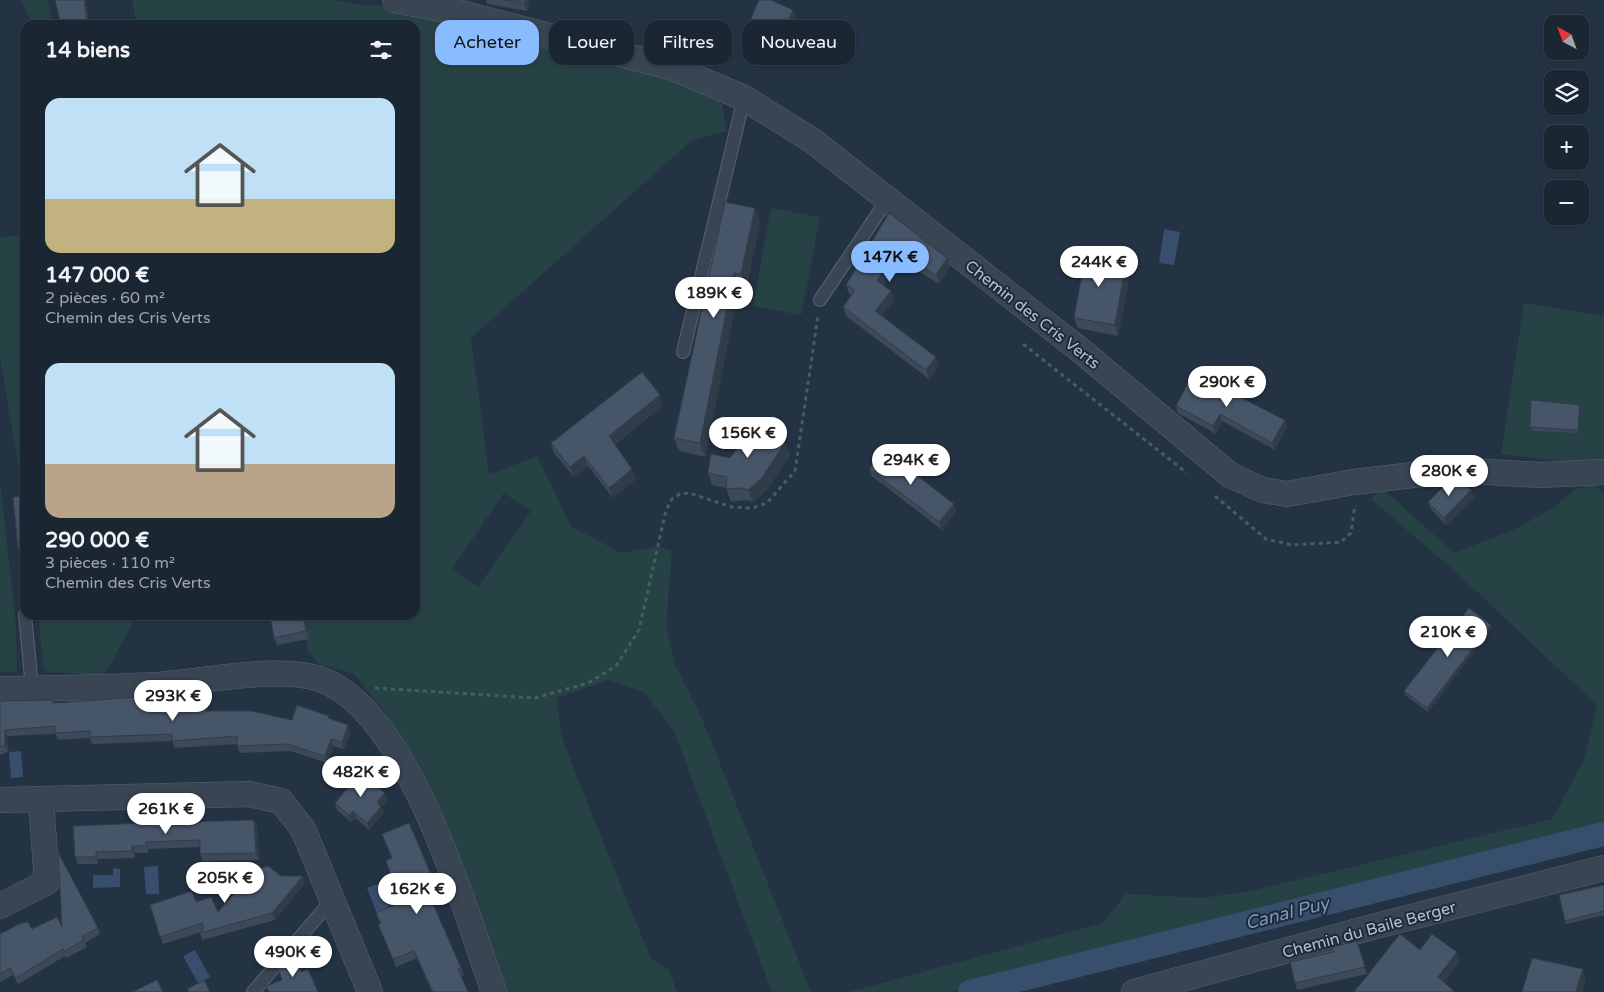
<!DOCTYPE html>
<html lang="fr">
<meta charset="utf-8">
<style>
body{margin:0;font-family:"Varela Round",sans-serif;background:#28323f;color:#f1f3f6;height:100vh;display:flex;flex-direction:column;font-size:19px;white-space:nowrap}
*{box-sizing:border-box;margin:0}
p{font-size:16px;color:#a0a5ac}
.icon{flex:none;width:28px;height:28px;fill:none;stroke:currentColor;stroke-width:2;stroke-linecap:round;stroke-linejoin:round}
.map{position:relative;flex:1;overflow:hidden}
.drawer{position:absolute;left:20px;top:20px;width:400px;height:600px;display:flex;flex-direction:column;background:#1b2633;border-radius:15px;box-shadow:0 1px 4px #0004,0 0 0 1px #39434e}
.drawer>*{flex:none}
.top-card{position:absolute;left:435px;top:20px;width:475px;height:45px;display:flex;gap:10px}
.needle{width:32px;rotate:319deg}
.controls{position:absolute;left:1544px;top:15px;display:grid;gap:10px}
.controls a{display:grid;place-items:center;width:45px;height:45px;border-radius:10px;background:#1b2633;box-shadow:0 1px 4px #0004,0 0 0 1px #39434e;font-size:25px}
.price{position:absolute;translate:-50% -42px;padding:0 11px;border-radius:18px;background:#fff;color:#222;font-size:16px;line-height:32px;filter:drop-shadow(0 1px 2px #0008)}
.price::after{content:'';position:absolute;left:50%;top:30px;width:15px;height:11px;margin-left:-8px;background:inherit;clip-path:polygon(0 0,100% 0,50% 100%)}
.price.selected{background:#89bcff;color:#111}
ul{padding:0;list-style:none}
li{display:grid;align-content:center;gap:10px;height:265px;padding:0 25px}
li span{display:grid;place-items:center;height:155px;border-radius:15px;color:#555}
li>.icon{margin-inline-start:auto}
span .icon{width:90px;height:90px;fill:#fffc;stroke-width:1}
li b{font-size:21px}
h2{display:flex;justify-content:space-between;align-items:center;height:60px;padding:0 25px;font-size:21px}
.pill{padding:0 18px;border-radius:15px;background:#1b2633;box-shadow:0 1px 4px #0004,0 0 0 1px #39434e;font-size:18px;line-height:45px}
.pill.selected{background:#89bcff;color:#111}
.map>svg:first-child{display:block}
</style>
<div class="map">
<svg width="1604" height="992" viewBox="0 0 1604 992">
<rect width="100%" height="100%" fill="#243344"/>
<g fill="#264245" fill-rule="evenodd">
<path d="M21 0H48L52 25H33Z"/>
<path d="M132 0H333L353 4 409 7 700 82 723 106 726 131 691 141 471 338 489 475 537 456 571 526 621 553 658 546 672 551 666 626 676 667 703 721 811 992H772L674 731 644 692 609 680 557 698 561 733 572 765 651 959 668 969 677 992H506L444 821 419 764 384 711 354 674 319 664 308 652 304 615H415V25H137ZM504 493 531 511 478 587 452 569Z"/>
<path d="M771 208 820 217 801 315 753 306Z"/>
<path d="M25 235V480H21L0 358V237Z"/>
<path d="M1524 303 1602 316 1604 308V461L1586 464 1501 454Z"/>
<path d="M0 482 16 626 17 671 0 673Z"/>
<path d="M1594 483 1604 493V829L949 992H849L1103 923 1126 894 1202 898 1251 891 1552 819 1584 760 1597 705 1457 573 1371 499 1382 488 1454 553 1511 531 1552 509 1575 489Z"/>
<path d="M45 615H137L104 676 44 671 39 623Z"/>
</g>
<g fill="#374f6c">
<path d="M800 24 811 29 799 52 789 48Z"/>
<path d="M1164 229 1180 232 1174 265 1159 263Z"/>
<path d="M21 751 23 777 11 778 9 752Z"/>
<path d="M158 866 159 894H146L144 867Z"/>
<path d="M113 868 120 869V887L93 888V875H113Z"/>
<path d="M380 883 390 909 377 914 367 888Z"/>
<path d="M195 950 210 977 198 983 183 956Z"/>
</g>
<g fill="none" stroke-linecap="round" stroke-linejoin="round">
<path stroke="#374f6c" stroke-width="24" d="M970 992 1604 834"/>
<defs>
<g id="service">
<path d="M820 300 887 200"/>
<path d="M683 352 744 98"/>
<path d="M25 615 32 688"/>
<path d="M253 992 332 900"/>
</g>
<g id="minor">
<path d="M395 0 461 13 674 68 744 98 813 141 1080 350 1230 475 1263 490 1287 494 1354 482 1455 470 1540 475 1604 472"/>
<path d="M0 689C52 688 104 688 155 685 201 682 279 665 320 679 409 710 464 909 494 992"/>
<path d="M0 800 249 794 281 801 303 829 370 992"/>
<path d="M0 906 47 882 41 801"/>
<path d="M1134 992 1376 926 1604 868"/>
</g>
</defs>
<use href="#service" stroke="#576370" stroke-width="14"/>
<use href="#minor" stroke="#576370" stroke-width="26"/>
<g stroke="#455f61" stroke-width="3" stroke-dasharray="4 4" stroke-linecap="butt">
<path d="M1023 344 1187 473"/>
<path d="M1215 496 1266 539 1292 545 1341 542 1351 533 1355 505"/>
<path d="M375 688 535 698 588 683 616 666 639 630 666 510 672 499 681 493 692 494 732 507 752 508 767 503 795 471 818 316"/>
</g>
<use href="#service" stroke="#394553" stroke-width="12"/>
<use href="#minor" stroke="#394553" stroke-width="25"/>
</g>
<g fill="#3c4959">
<path d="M486 0H529L527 11 487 4Z"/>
<path d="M793 10 796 17 785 41 753 25 751 18Z"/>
<path d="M725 202 760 222 746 288 739 286 705 457 679 451 674 438Z"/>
<path d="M889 213 947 258 950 266 939 284 899 259 883 285 894 300 882 315 939 365 929 379 846 316 843 307 852 295 849 294 846 285Z"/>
<path d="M1110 260 1109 265 1129 279 1118 336 1078 328 1074 318Z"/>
<path d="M663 405 615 445 636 479 613 498 588 466 574 477 554 453 551 443Z"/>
<path d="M1176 406 1285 420 1287 427 1275 450 1222 421 1216 434 1178 413Z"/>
<path d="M1581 409 1579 433 1532 431 1530 427Z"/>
<path d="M790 455 766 491 753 502 747 500 731 502 726 488 712 485 708 473 730 458Z"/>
<path d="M869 469 956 511 942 530 872 476Z"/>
<path d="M1471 490 1474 498 1446 525 1431 509 1428 502Z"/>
<path d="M25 496V556H21L18 549Z"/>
<path d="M304 615 309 639 277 645 274 638Z"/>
<path d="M1492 628 1428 712 1405 695 1404 691Z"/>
<path d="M0 701 142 704 208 708V711L292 720 330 719 348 725 350 732 344 749 333 746 328 763 290 751 240 753 237 744 175 748 172 741 92 744 90 738 58 740 55 734 7 736 8 752 0 755Z"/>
<path d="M388 799 381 807 384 813 369 830 356 818 351 822 337 810 335 803Z"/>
<path d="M186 817V822L254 820 257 827 259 860 203 861 200 854V847L148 849V853H135V858L98 859V864H78L75 857 144 823Z"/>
<path d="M386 861 434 881 436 889 428 892 461 968 464 975 461 976 468 992H432L417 958 396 967 378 924H381L376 913 401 902Z"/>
<path d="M281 876 305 883 275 920 202 940 200 933 201 932 163 944 150 905 196 902 218 912Z"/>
<path d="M1604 885V915L1566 924 1565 921Z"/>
<path d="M62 927 98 928 100 934 85 943 87 947 66 958 65 956 18 984 13 975 0 982V934L32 929Z"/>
<path d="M1357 941 1367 974 1297 990 1295 983 1334 952Z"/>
</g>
<g fill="#313c49">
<path d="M84 0H86L90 25H88Z"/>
<path d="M525 0H529L527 11 524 3Z"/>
<path d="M793 10 796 17 785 41 783 33Z"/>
<path d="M755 208 760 222 746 288 741 274Z"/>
<path d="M1107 249 1110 260 1108 275 1104 264Z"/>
<path d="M896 250 899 259 881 289 877 281Z"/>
<path d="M947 258 950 266 939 284 936 275Z"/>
<path d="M1125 268 1129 279 1118 336 1115 325Z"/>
<path d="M734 273 739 286 705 457 700 443Z"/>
<path d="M891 291 894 300 879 319 875 311Z"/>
<path d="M936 357 939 365 929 379 926 370Z"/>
<path d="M660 395 663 405 613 446 609 436Z"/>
<path d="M1580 405 1581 409 1579 433 1578 430Z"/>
<path d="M1220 414 1222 421 1216 434 1213 426Z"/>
<path d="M1285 420 1287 427 1275 450 1272 443Z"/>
<path d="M785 443 790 455 766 491 753 502 748 490Z"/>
<path d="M584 456 588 466 574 477 570 467Z"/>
<path d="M632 469 636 479 613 498 609 488Z"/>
<path d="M1471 490 1474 498 1446 525 1444 518Z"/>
<path d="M954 504 956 511 942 530 939 522Z"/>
<path d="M303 615H304L309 639 306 631Z"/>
<path d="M1491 625 1492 628 1428 712 1427 708Z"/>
<path d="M206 701 208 708V718L206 711Z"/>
<path d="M348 725 350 732 344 749 342 742Z"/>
<path d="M5 730 7 736 8 752 5 745Z"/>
<path d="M331 739 333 746 328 763 325 756Z"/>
<path d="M385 793 388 799 379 809 377 802Z"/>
<path d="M381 807 384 813 369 830 367 823Z"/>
<path d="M184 810 186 817V829L184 822Z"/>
<path d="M353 811 356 818 351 822 349 815Z"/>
<path d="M254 820 257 827 259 860 256 853Z"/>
<path d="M132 846 135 853V858L132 851Z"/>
<path d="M96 852 98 859V864L96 857Z"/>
<path d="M303 876 305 883 275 920 272 913Z"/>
<path d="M1457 952 1460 961 1442 986 1438 977Z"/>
<path d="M1583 969 1586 979 1583 992H1576Z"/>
</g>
<g fill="#465568" stroke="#313c49">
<path d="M55 0H84L88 25H61Z"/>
<path d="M505 0H525L524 3Z"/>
<path d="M759 0H771L793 10 783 33 751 18Z"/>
<path d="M725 202 755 208 741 274 734 273 700 443 674 438Z"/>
<path d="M889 213 947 258 936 275 896 250 877 281 891 291 875 311 936 357 926 370 843 307 855 290 846 285Z"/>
<path d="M1087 245 1107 249 1104 264 1125 268 1115 325 1074 318Z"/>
<path d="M642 372 660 395 609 436 632 469 609 488 584 456 570 467 551 443Z"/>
<path d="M1193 373 1285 420 1272 443 1220 414 1213 426 1176 406Z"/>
<path d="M1531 400 1580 405 1578 430 1530 427Z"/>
<path d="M757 421 785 443 761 479 748 490 742 488 726 489 727 477 708 473 711 454 730 458Z"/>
<path d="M884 450 954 504 939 522 869 469Z"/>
<path d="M1453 477 1458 478 1471 490 1444 518 1428 502Z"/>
<path d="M25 496V549H18L13 497Z"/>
<path d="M1469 608 1491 625 1427 708 1404 691Z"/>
<path d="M270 615H303L306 631 274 638Z"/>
<path d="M139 697 140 704 206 701V711H252L292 720 297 705 329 716 328 718 348 725 342 742 331 739 325 756 287 744 237 746V736L172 741V734L90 737V731L55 733V726L5 730V745L0 747V701L53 700V703Z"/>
<path d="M361 772 385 793 377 802 381 807 367 823 353 811 349 815 335 803Z"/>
<path d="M184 810V822L254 820 256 853 200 854V840L146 842V846H132V851L96 852V857H75L73 826 144 823 143 812Z"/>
<path d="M409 823 434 881 425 885 461 968 458 969 468 992H433L414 951 393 959 378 924H381L376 913 401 902 386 861 392 858 382 834Z"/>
<path d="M58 852 98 928 82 936 84 940 64 951 63 949 16 978 10 968 0 974V934L19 924 28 922 32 929 57 917 62 927Z"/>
<path d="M268 866 281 876H303L272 913 200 933 204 928 202 923 160 937 150 905 192 891 196 902 211 897 218 912 255 870Z"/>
<path d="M1604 885V911L1565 921 1559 895Z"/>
<path d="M1400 934 1420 950 1432 934 1457 952 1438 977 1455 992H1354Z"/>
<path d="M1357 941 1365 967 1295 983 1290 962 1334 952 1332 947Z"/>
<path d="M292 951 301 972 308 969 318 992H269L266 986 282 980 277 967Z"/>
<path d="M1532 958 1583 969 1576 992H1522Z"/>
<path d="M157 980 163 992H132Z"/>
<path d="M204 980 210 992H189L187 989Z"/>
</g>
<g text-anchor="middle" stroke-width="4" stroke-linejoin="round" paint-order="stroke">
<g font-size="16" fill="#b6c0cd" stroke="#1e2a39">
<text transform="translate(1033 314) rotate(38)" y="6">Chemin des Cris Verts</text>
<text transform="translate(1369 929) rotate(-15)" y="6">Chemin du Baile Berger</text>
</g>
<g font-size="18" font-style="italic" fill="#7c98b6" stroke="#1e2a39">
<text transform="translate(1287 913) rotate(-14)" y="6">Canal Puy</text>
</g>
</g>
</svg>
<div class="controls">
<a><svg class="needle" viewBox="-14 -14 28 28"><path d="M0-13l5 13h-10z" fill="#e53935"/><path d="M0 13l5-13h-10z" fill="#a0a5ac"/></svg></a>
<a><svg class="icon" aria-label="layers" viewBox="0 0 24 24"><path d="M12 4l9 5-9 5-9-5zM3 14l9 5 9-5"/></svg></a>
<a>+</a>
<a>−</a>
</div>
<b class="price selected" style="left:890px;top:283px">147K €</b>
<b class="price" style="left:1099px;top:288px">244K €</b>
<b class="price" style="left:714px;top:319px">189K €</b>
<b class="price" style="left:1227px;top:408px">290K €</b>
<b class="price" style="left:748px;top:459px">156K €</b>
<b class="price" style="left:911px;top:486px">294K €</b>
<b class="price" style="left:1449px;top:497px">280K €</b>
<b class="price" style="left:1448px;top:658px">210K €</b>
<b class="price" style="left:173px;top:722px">293K €</b>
<b class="price" style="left:361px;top:798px">482K €</b>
<b class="price" style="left:166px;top:835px">261K €</b>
<b class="price" style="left:225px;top:904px">205K €</b>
<b class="price" style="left:417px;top:915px">162K €</b>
<b class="price" style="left:293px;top:978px">490K €</b>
<div class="top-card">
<a class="pill selected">Acheter</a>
<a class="pill">Louer</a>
<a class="pill">Filtres</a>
<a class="pill">Nouveau</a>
</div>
<section class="drawer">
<h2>14 biens<svg class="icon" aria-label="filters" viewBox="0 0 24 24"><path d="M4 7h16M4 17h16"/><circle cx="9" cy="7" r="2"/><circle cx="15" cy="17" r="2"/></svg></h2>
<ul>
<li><span style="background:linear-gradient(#bfe0f5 65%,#c2b280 0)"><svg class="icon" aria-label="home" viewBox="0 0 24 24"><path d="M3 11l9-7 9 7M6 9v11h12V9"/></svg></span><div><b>147 000 €</b><p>2 pièces · 60 m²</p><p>Chemin des Cris Verts</p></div></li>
<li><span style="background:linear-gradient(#bfe0f5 65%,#b9a48a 0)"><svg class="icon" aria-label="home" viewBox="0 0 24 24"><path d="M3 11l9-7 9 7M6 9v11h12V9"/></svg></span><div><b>290 000 €</b><p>3 pièces · 110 m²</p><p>Chemin des Cris Verts</p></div></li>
</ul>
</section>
</div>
